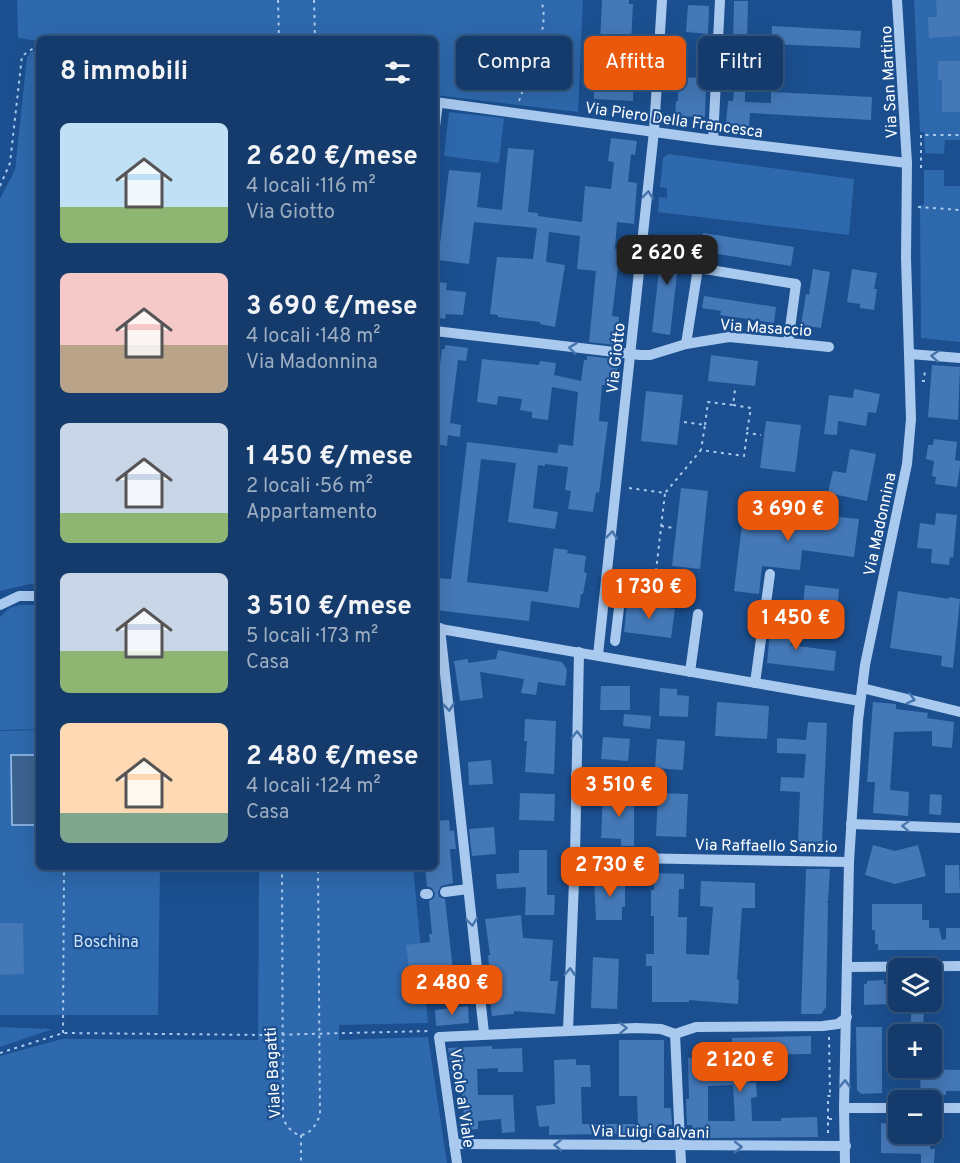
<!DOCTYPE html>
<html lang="it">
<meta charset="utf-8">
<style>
body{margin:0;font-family:Overpass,sans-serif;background:#214673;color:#f1f3f6;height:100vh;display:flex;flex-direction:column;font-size:22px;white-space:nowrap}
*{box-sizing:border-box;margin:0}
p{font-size:20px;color:#9dadc1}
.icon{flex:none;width:33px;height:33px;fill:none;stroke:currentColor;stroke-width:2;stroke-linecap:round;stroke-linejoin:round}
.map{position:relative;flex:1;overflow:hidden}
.panel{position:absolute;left:36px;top:36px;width:402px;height:834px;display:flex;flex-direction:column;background:#143b6b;border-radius:9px;box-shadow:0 6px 24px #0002,0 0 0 2px #33557e}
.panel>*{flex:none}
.top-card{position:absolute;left:456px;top:36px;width:414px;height:54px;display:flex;gap:12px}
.controls{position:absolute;left:888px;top:958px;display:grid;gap:12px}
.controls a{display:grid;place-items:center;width:54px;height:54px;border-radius:9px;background:#143b6b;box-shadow:0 6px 24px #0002,0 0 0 2px #33557e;font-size:30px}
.price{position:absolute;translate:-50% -51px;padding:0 14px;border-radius:12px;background:#ea580c;color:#fff;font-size:20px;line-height:39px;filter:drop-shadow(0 2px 3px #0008)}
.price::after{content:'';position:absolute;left:50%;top:36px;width:18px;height:14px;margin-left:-9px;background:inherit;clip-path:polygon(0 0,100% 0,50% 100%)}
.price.current{background:#222;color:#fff}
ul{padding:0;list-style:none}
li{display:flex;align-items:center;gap:18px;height:150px;padding:0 24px}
li span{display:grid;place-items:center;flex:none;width:168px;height:120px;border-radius:9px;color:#555}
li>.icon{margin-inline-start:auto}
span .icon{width:72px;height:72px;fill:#fffc;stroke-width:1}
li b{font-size:26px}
h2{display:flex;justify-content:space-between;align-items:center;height:72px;padding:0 24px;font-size:26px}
.chip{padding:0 21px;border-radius:9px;background:#143b6b;box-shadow:0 6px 24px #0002,0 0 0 2px #33557e;font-size:21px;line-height:54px}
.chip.current{background:#ea580c;color:#fff}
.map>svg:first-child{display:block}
</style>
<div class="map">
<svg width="960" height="1163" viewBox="0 0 960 1163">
<rect width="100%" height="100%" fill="#1b4f8f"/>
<g fill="#2e69ad">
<path d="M17 0H583L578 112 435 95V39H39V41L18 38Z"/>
<path d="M914 0H960V140H945L944 154 921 153H925L924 132H920Z"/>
<path d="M39 49V585L30 584 0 591V199L15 170 27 57 31 52Z"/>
<path d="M449 112 504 118 499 163 444 156Z"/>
<path d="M668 154 854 179 849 235 658 212 659 197 667 198V188L660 187 663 158Z"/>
<path d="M920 170H944V186H960V342L921 338 920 205H924V170Z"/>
<path d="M20 605H39V729L0 730V617L10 608Z"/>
<path d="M39 730V867H160L158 1015H0V731Z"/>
<path d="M259 867H413L428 1023 339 1025V1040L428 1037 447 1163H0V1056L62 1039 258 1040Z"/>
<path d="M0 1027 53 1029 0 1047Z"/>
</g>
<path fill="#3c6290" stroke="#9cc4f0" stroke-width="1.5" d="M11 755H39V825H12Z"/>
<g fill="#4478b7" fill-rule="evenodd">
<path d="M602 0H629V4H633L631 43 634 44 633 101 594 99V86H602L603 56H595L596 42 600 43Z"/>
<path d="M936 0H960V36L929 38 928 17H937Z"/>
<path d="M734 1H748L747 44H733Z"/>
<path d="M688 5 709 6 708 34 686 32Z"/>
<path d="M772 26 861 31 860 48 771 44Z"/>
<path d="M938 61H960V112H942V80H938Z"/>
<path d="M679 77 706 78 705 117 675 116 676 101H678Z"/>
<path d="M734 90H745V102L771 103V92L872 97 871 120 750 113 749 127 726 125 728 101H733Z"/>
<path d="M611 138 637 141 635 155 631 154 628 182 637 183 634 224 617 222 615 249 624 250 623 266H618L612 316 619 317 616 345 589 342 596 271 577 269 580 236 549 232 546 262 565 265 555 327 540 324V322L498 317V315L490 314 497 257 533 259 537 228 474 222 469 264 438 260 449 170 481 173 477 207 502 210 508 148 534 150 528 212 538 213V216L582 222 585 186 611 189 614 162 608 161Z"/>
<path d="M703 233 794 247 791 266 700 251Z"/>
<path d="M663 236 681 239 670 335 652 332Z"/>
<path d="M813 269 830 272 821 328 801 325 806 294 809 295Z"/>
<path d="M852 269 877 273 874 289H877L874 310 860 308V304L847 302Z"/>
<path d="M435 282 447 283 446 290 466 292 463 315 446 314 445 319 435 317Z"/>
<path d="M704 296 776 307 774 323 720 315 721 311 702 308Z"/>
<path d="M445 345 468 348 466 361 458 360 450 423 461 425 460 437 448 435 447 446 435 444V380H438L442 349H445Z"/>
<path d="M711 355 758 361 755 386 708 381Z"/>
<path d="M587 356 614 359 613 363 618 364 615 386 602 385 599 421 608 422 599 493 596 492 593 512 568 509 571 491 565 490 568 467 545 464V466L538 465 533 508 558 512 555 529 508 522 516 463 481 459 467 582 548 592 554 548 568 550 567 553 586 556 584 572 587 573 583 594H581L579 608 531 601 529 621 435 610V578L451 579 467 442 557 453 559 444 573 446 578 392 552 387 548 420 532 418V412L520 410 522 399 498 396 497 405 477 402 482 359 539 365 540 361 556 363 554 375 581 381 584 360H587Z"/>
<path d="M932 365 960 367 958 420 928 417Z"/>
<path d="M854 389 880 394 876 413 868 412 866 426 838 421 837 435 824 434 829 395 853 398Z"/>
<path d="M646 391 683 395 677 445 641 441Z"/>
<path d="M766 421 801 425 795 472 760 468Z"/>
<path d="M934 439 957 442 955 460 960 461V466L957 487 935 484 936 477 932 476 934 461 926 459 928 445H933Z"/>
<path d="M850 449 876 454 867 501 828 493 833 471 846 473Z"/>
<path d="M681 488 708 491 700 569 672 566Z"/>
<path d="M744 507 859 519 854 557 802 550 800 570 762 566 759 594 734 591Z"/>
<path d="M936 513 957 515 953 558 950 557 949 565 931 563 932 549 917 548 920 523 935 525Z"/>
<path d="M805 585 839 589 836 622 825 621 826 609 803 606Z"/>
<path d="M898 591 949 599V597L960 599 953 668 941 666 942 656 890 648Z"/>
<path d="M627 603 675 609 671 638 624 632Z"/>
<path d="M771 621 794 624 791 645 836 651 834 671 767 663Z"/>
<path d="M498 650 562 662 567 670 565 686 538 682 536 695 521 693 524 679 480 672 483 698 460 701 454 661 468 659V663L496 659Z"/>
<path d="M601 686H630V710H600Z"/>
<path d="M660 688 677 689V695L689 696 688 717 659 716Z"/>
<path d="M717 702 769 706 767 739 715 736Z"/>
<path d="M873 702 896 704V709L928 713 927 718 954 722 952 748 932 746V731L894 732 890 790 909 792 908 816 873 813 875 782H867Z"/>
<path d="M624 714 651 716 650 729 623 726Z"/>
<path d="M525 719 556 721 554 774 525 772 527 741H524Z"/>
<path d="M808 722 827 723 822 842H798L800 792 780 791 781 777 804 778 806 754 777 753V738L806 740Z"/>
<path d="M603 737 630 739 628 761 601 759Z"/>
<path d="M657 739 685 741 683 770 655 768Z"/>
<path d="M491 760 493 784 469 785 468 762Z"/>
<path d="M520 793 555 794 554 821 519 820Z"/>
<path d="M603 793H634V846H621V839L601 838Z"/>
<path d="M658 793 688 794 686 837 656 836Z"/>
<path d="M930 794 942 795 941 815 929 814Z"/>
<path d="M449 820 450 831 454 830 456 849H450L453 883 441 886 438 892 439 897 445 899 454 979 434 981 433 974 410 976 406 945 430 942 429 934H432L429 901 434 898 435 893 432 888 427 886 425 867H435V821Z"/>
<path d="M494 827 496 854 472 856 469 829Z"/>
<path d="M873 845 895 851 918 845 926 876 895 884 865 875Z"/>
<path d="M519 850H547V895H555L554 915H525L526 887 497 889 496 874 519 873Z"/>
<path d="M945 865H959L960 893H945Z"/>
<path d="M806 869H830L828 901 826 902 828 903 826 1007 821 1014H801Z"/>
<path d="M654 873 684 874V889H679L678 917H687L686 954 709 955 713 907 700 906 701 881 755 883V908H742L737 979 739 980 738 1004 689 1000V1002H652V966H646V954H654V916H651V890H654Z"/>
<path d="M594 878H625V907H622V920H596Z"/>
<path d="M872 904H922V920H929V928H939L942 940 946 939V928H960V950H878V944H875V930H872Z"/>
<path d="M521 915 523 938 553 940 550 981H558L555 1014 514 1011V1014L492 1016 489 992H492L488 955H490L485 919Z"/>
<path d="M0 923H23L24 974 0 975Z"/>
<path d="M593 957 619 959 617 1009 591 1008Z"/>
<path d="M884 980V984H893V1004L864 1005V984H867V981Z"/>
<path d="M912 1002H924L923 1034 910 1033Z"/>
<path d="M468 1006 469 1023 436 1026 435 1010Z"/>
<path d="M856 1027H882V1093L861 1094 857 1090Z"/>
<path d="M811 1036V1054L749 1055 750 1083 756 1082 757 1097 751 1098 752 1121H781V1118L817 1117 818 1137 692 1138V1125H687L686 1099H689L688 1058 732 1057V1038ZM733 1085 735 1121H708V1086Z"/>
<path d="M619 1040H664V1108H671L672 1125H666L667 1133 549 1135V1126L539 1127 536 1106 555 1104 554 1060 576 1059V1065H590L591 1087H581L582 1124H638L637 1096H619Z"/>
<path d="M492 1046V1049L522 1048 523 1072H498V1068L477 1069 478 1095H513L515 1132 502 1133 501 1119 478 1121V1129L465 1130 462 1093 456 1094 455 1077 452 1078 448 1048Z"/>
<path d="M921 1069 960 1070V1091H946V1095L920 1094Z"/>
<path d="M881 1123 898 1124V1134H930V1149H935L934 1163H921V1154L881 1153Z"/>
</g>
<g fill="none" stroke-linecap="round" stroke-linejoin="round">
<g stroke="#a9c9ee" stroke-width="2" stroke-dasharray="3 4.5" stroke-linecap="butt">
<path d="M278 0 279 39"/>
<path d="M314 0 315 39"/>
<path d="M519 101C523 91 525 80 529 69 537 47 549 24 541 0"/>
<path d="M921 168V135H960"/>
<path d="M0 186 10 163 22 56 35 47 39 46"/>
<path d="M918 207 960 210"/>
<path d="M922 381H924L925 368"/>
<path d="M733 405 751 408 747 431"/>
<path d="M684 422 705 425 701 450"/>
<path d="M705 425 708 402 733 405 735 390"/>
<path d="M629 488 665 493 701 450 744 456 747 433 761 435"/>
<path d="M661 526 674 528"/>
<path d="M664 605 668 572 656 571 665 493"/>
<path d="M282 867 283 1119C296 1143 311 1138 320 1115L318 867"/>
<path d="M63 1033 64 867"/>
<path d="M829 1037 830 1096"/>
<path d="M0 1053 63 1033 267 1035 430 1031"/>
<path d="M903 1097H924"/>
<path d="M828 1119V1096H831"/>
<path d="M828 1133V1119H833"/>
<path d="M301 1135V1163"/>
</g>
<g stroke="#a9c9ee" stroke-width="10">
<path d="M435 102 713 140 907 163"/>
<path d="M435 126 438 103"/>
<path d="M713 140 720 0"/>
<path d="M435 331 640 355H650L686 344 729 337 829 347"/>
<path d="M686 344 698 268 796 284 788 343"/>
<path d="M910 354 960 358"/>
<path d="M606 589 621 591 615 641"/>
<path d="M0 605 19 596H39"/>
<path d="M435 628 860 701"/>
<path d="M440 628 484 1033"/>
<path d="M598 655 654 131 662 0"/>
<path d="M690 672 698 614"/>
<path d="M755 683 770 574"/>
<path d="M862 688 960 712"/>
<path d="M576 775 659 779"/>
<path d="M851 824 960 828"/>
<path d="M575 857 849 862"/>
<path d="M445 892 468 889"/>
<path d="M425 894H428"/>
<path d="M848 967 960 966"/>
<path d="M568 1030 575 857 579 652"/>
<path d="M675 1034 696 1027 823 1026 838 1024 847 1017"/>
<path d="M675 1034 681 1163"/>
<path d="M844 1108H898"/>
<path d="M932 1108H960"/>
<path d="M454 1144 846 1146"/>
<path d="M457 1163 439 1037 636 1028 661 1029 675 1034"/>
<path d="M845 1163 844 1108 849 862 858 720 865 665 907 464 911 419 906 258 907 163 897 0"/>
</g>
</g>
<defs><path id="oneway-chevron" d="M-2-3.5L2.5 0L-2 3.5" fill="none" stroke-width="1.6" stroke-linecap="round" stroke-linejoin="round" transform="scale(1.5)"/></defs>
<g stroke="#4674ac">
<use href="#oneway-chevron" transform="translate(648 195) rotate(-84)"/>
<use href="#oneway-chevron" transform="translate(573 348) rotate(-173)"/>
<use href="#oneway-chevron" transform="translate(935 356) rotate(-175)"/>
<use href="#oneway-chevron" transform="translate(612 535) rotate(-84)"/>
<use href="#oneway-chevron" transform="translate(911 699) rotate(14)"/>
<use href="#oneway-chevron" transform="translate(449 707) rotate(84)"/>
<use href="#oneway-chevron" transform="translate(577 735) rotate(-89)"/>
<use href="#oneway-chevron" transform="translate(906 826) rotate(-178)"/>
<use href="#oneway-chevron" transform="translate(472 922) rotate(84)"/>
<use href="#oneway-chevron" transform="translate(570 972) rotate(-88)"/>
<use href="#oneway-chevron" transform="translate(623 1028) rotate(-2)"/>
<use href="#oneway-chevron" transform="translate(845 1084) rotate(-88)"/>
<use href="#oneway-chevron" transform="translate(558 1145) rotate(-179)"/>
<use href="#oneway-chevron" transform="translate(738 1147)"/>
</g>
<g text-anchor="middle" stroke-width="4.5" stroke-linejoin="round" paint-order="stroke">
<g font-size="16" fill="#fff" stroke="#1b4f8f">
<text transform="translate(888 82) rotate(-93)" y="6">Via San Martino</text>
<text transform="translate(674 119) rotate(8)" y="6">Via Piero Della Francesca</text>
<text transform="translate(766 327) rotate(4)" y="6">Via Masaccio</text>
<text transform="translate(615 358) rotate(-84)" y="6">Via Giotto</text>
<text transform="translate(879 524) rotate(-78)" y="6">Via Madonnina</text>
<text transform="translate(766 845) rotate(1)" y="6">Via Raffaello Sanzio</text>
<text transform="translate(272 1073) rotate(-93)" y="6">Viale Bagatti</text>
<text transform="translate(463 1098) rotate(82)" y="6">Vicolo al Viale</text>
<text transform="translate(650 1131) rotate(1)" y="6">Via Luigi Galvani</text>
</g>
<g font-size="16" fill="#cfe3fa" stroke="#1b4f8f">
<text x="106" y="947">Boschina</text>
</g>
</g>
</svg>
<div class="controls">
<a><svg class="icon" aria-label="layers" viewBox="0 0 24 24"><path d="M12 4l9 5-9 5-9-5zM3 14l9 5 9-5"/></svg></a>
<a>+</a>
<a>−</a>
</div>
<b class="price current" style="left:667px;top:286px">2 620 €</b>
<b class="price" style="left:788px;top:542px">3 690 €</b>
<b class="price" style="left:649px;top:620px">1 730 €</b>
<b class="price" style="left:796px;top:651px">1 450 €</b>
<b class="price" style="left:619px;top:818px">3 510 €</b>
<b class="price" style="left:610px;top:898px">2 730 €</b>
<b class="price" style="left:452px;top:1016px">2 480 €</b>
<b class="price" style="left:740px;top:1093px">2 120 €</b>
<div class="top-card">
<a class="chip">Compra</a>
<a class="chip current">Affitta</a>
<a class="chip">Filtri</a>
</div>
<section class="panel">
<h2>8 immobili<svg class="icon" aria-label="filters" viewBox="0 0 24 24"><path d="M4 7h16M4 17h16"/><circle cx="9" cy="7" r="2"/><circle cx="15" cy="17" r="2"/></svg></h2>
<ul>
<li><span style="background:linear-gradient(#bfe0f5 70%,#8fb573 0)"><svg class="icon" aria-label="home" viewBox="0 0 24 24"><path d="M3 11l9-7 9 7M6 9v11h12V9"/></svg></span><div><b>2 620 €/mese</b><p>4 locali · 116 m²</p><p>Via Giotto</p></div></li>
<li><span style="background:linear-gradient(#f6c9c9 60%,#b9a48a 0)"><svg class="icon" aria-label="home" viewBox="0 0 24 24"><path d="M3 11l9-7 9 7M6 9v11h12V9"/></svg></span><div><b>3 690 €/mese</b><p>4 locali · 148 m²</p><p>Via Madonnina</p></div></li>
<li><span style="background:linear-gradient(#c9d6e8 75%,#8fb573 0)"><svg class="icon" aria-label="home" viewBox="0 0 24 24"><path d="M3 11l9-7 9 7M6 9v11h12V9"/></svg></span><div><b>1 450 €/mese</b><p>2 locali · 56 m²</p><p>Appartamento</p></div></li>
<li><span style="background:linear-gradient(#c9d6e8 65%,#8fb573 0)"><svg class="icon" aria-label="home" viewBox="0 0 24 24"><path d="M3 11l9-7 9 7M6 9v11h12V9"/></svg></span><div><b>3 510 €/mese</b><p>5 locali · 173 m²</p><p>Casa</p></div></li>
<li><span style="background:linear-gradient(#ffd9b3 75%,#7fa58c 0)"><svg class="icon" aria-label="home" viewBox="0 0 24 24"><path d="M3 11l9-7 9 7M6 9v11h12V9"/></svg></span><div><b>2 480 €/mese</b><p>4 locali · 124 m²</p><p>Casa</p></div></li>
</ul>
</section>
</div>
